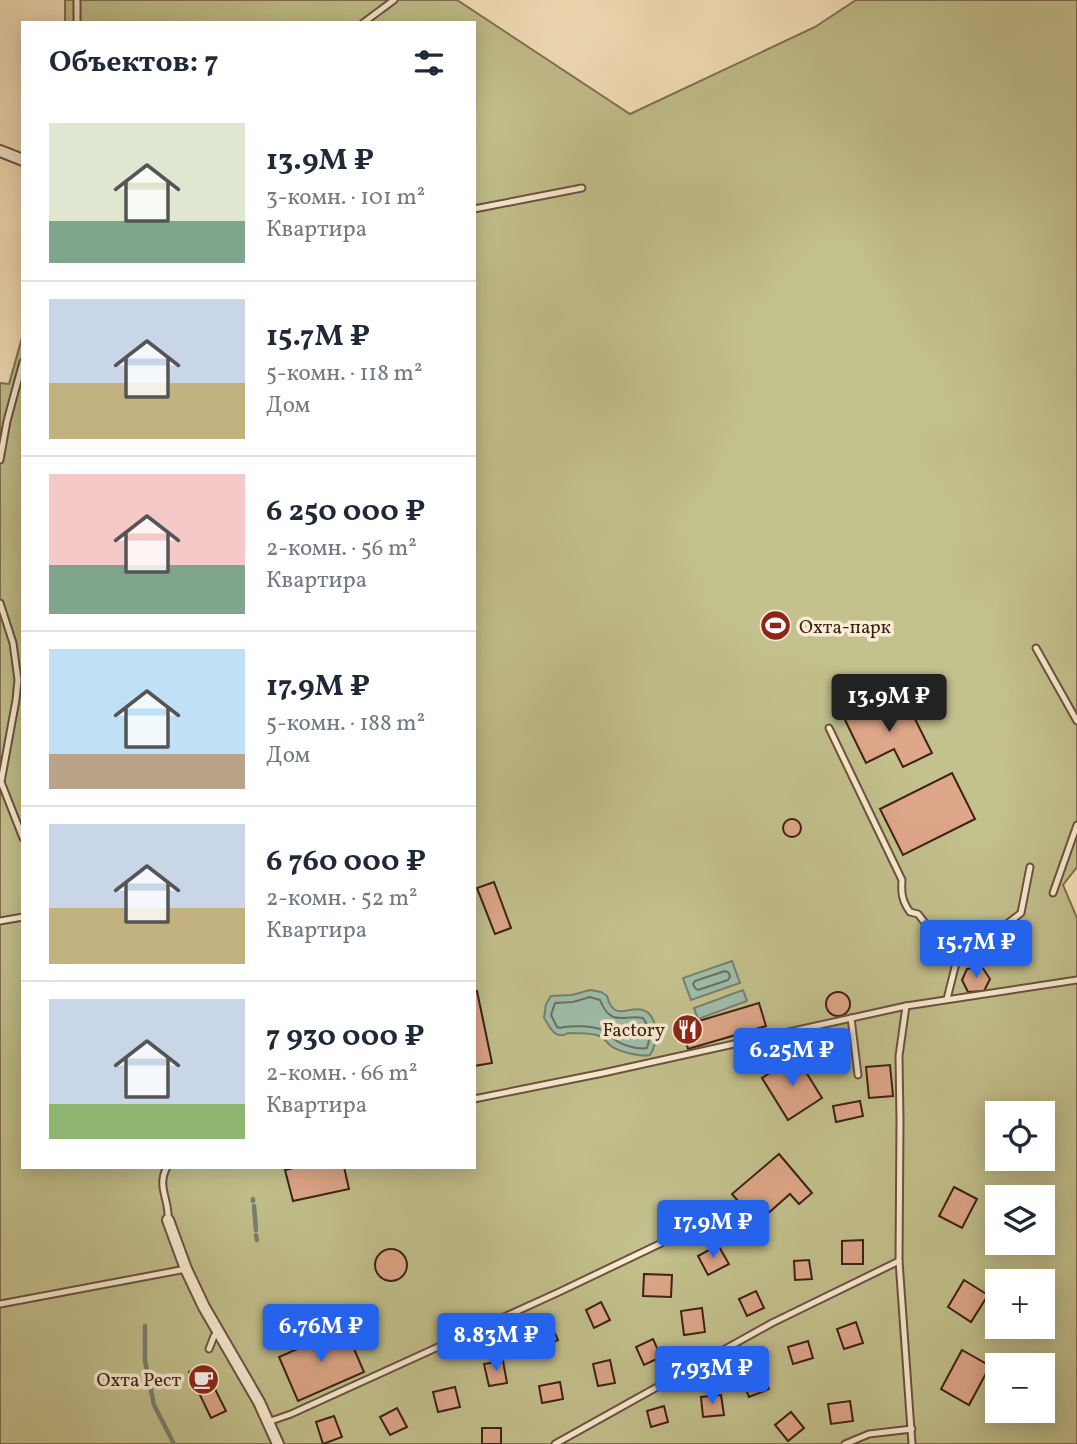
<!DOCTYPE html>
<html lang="ru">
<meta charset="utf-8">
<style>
body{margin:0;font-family:Vollkorn,serif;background:#f2f2f3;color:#1f2937;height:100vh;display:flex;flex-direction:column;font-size:26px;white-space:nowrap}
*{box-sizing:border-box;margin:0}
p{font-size:23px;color:#747a83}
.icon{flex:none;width:38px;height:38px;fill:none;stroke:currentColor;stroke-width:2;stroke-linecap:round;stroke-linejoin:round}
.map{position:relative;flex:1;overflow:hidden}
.drawer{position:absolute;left:21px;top:21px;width:455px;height:1148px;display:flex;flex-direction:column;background:#fff;border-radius:0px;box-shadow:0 4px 18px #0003}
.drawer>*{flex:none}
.controls{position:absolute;left:985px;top:1101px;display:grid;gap:14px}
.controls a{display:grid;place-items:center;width:70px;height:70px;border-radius:0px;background:#fff;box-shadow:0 4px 18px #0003;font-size:35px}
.price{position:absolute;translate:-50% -60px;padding:0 16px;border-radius:7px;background:#2563eb;color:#fff;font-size:23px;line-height:46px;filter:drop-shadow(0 2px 4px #0008)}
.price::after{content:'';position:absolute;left:50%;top:42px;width:21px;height:16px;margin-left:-10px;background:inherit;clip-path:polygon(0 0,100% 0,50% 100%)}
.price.selected{background:#222;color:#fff}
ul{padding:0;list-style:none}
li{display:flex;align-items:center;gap:21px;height:175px;padding:0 28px}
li+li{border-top:2px solid #e0e1e3}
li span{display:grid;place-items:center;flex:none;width:196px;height:140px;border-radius:0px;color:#555}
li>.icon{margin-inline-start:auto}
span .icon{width:84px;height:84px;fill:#fffc;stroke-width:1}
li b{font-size:30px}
h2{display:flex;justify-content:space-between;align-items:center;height:84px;padding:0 28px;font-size:30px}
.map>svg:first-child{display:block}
</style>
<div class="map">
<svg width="1077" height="1444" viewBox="0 0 1077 1444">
<rect width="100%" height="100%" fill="#f7e3bd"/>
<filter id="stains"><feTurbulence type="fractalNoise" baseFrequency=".00286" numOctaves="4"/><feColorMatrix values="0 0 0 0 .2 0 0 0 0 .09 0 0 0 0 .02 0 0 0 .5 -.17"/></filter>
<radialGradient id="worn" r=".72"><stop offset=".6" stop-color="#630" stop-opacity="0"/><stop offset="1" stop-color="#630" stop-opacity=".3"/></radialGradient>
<path fill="#c3c18d" stroke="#807151" stroke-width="2" fill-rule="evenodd" d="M65 0H457L630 114 815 27 856 0H1077V867L1063 885 1077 918V1444H0V383L9 384 23 334V1167H474V23H65ZM998 1113H1043V1158H998ZM998 1197H1043V1242H998ZM998 1281H1043V1326H998ZM998 1365H1043V1410H998Z"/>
<g fill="#9ebfab" stroke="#78806f" stroke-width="2">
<path d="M732 961 740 983 691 1000 683 978Z"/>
<path d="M590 990 601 992 607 996C614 1023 629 1005 643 1010 659 1016 658 1043 650 1055 641 1057 619 1052 611 1046 606 1042 604 1037 597 1035 589 1033 577 1033 568 1033 555 1041 550 1027 544 1018L546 1004 551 996 572 995Z"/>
<path d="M743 990 747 1001 698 1019 694 1008Z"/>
</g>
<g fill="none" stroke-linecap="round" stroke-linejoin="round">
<g stroke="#6e7060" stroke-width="2">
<path d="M725 971 729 973 730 977 728 980 698 990 695 988 693 984 695 981Z"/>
<path d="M590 997 600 1000C611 1028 624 1014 643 1018 649 1026 651 1038 647 1048 638 1050 621 1045 614 1039 609 1035 607 1031 600 1029 592 1026 568 1025 560 1028L557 1027 551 1015 555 1003 573 1002Z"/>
</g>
<g stroke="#78806f" stroke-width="4.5">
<path d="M253 1201V1199"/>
<path d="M254 1206 256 1230"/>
<path d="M256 1235 257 1240"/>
<path d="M145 1326V1361L154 1405 174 1444"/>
</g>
</g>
<g fill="#dea789" stroke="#3e2115" stroke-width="2">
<path d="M888 700 893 710 907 703 932 753 903 767 894 749 866 763 845 720Z"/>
<path d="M952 773 975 819 903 855 880 809Z"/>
<circle cx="792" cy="828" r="9"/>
<path d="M494 882 511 928 495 934 477 888Z"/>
<path d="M982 967 990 979 984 991 968 992 962 980 967 969Z"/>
<path d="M477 991 492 1063 474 1066V992Z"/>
<circle cx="838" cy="1004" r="12"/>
<path d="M759 1003 766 1026 688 1049 682 1026Z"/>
<path d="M796 1056 822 1098 788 1120 762 1078Z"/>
<path d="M890 1065 893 1096 869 1098 866 1067Z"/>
<path d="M860 1101 863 1116 836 1122 833 1106Z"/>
<path d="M779 1154 812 1193 799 1204 790 1194 757 1223 732 1194Z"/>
<path d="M294 1167H344L349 1189 293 1201 285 1170 294 1168Z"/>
<path d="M954 1187 977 1199 962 1228 939 1216Z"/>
<path d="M863 1240V1264H842V1241Z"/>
<path d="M718 1245 729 1264 708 1275 698 1256Z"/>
<circle cx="391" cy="1265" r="16"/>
<path d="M809 1260 812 1279 795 1280 794 1261Z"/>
<path d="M644 1274 672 1275 671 1297 643 1296Z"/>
<path d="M964 1280 988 1295 971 1322 948 1307Z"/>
<path d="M756 1291 764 1308 747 1316 739 1299Z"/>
<path d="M601 1302 610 1320 594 1328 586 1310Z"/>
<path d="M702 1308 705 1332 684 1335 681 1311Z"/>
<path d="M548 1318 558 1340 544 1347 534 1325Z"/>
<path d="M856 1322 863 1343 844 1349 837 1329Z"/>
<path d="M345 1328 364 1372 298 1401 279 1357Z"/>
<path d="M653 1339 661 1357 644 1365 636 1347Z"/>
<path d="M808 1341 813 1358 793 1364 788 1347Z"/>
<path d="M962 1350 990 1366 969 1405 941 1389Z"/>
<path d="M610 1360 615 1383 598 1386 593 1364Z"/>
<path d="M503 1361 507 1383 489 1386 484 1364Z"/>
<path d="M203 1365 226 1411 211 1418 189 1372Z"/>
<path d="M761 1370 769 1389 749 1397 741 1377Z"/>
<path d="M560 1382 563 1399 542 1403 539 1386Z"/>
<path d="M455 1387 460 1407 438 1412 433 1392Z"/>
<path d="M721 1395 724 1415 703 1417 701 1397Z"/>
<path d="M850 1401 853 1421 831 1424 828 1404Z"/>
<path d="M664 1406 668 1422 651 1427 647 1411Z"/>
<path d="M397 1408 407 1427 390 1435 380 1417Z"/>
<path d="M791 1412 804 1428 788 1441 775 1425Z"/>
<path d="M334 1416 342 1437 323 1444 316 1422Z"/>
<rect x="482" y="1428" width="19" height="16"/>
</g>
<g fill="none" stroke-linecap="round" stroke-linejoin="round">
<defs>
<g id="lane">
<path d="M77 0V23"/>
<path d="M363 23 394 0"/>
<path d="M474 209 582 188"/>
<path d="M0 460 7 421 23 362"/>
<path d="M0 603 13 643 18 680 16 700 1 782 23 838"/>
<path d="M1036 648 1077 721"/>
<path d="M829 728 902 880C901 893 902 901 910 912L918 914 956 963 947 999"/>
<path d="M1053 893 1077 825"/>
<path d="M0 921 23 917"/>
<path d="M956 963 1021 913 1030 867"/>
<path d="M906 1006 899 1056 900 1121 899 1261 912 1444"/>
<path d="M851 1018 858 1075"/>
<path d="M474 1099 603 1073 906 1006 1077 980"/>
<path d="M167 1167C156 1187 170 1200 168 1220"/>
<path d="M0 1304 186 1269"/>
<path d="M209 1349 214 1336 218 1331"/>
<path d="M268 1422 291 1414 559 1292 716 1217"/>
<path d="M555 1444 772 1323 899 1261"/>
<path d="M845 1444 869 1434 912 1429"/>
</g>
<g id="street">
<path d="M0 151 23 160"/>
<path d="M168 1220 186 1269 204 1307 259 1402 278 1444"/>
</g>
</defs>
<use href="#lane" stroke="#6c523f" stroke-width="9"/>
<use href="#street" stroke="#6c523f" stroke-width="14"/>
<use href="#lane" stroke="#faedd4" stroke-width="5"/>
<use href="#street" stroke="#faedd4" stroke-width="10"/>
</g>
<defs>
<symbol id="stadium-disc" viewBox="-11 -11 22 22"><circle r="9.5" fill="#8f2418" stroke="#faedd4"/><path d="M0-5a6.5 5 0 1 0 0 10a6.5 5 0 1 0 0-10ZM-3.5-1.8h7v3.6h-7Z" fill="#fff"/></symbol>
<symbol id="restaurant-disc" viewBox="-11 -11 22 22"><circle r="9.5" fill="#8f2418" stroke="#faedd4"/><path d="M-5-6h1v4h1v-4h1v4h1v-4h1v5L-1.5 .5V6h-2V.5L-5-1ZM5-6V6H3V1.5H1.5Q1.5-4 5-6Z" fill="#fff"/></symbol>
<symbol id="cafe-disc" viewBox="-11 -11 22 22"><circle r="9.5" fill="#8f2418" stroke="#faedd4"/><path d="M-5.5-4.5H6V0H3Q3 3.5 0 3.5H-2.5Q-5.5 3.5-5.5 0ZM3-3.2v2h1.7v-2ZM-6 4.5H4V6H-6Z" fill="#fff"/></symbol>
</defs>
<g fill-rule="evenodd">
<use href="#stadium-disc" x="758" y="608" width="35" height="35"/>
<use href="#restaurant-disc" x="670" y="1012" width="35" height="35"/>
<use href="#cafe-disc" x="186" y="1362" width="35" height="35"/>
</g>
<g text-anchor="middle" stroke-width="7" stroke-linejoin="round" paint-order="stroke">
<g font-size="19" fill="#3e2115" stroke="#faedd4" text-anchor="end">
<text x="799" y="633" text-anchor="start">Охта-парк</text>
<text x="665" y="1036">Factory</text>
<text x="181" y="1386">Охта Рест</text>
</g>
</g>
<rect width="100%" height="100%" filter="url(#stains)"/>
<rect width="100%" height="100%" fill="url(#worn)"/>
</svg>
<div class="controls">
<a><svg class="icon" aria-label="locate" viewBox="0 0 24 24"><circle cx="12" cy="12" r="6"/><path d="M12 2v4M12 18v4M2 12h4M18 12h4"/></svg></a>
<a><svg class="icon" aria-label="layers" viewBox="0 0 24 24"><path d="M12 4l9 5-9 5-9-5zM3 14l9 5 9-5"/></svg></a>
<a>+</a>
<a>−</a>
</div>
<b class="price selected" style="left:889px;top:734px">13.9M ₽</b>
<b class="price" style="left:976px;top:980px">15.7M ₽</b>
<b class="price" style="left:792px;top:1088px">6.25M ₽</b>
<b class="price" style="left:713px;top:1260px">17.9M ₽</b>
<b class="price" style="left:321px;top:1364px">6.76M ₽</b>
<b class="price" style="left:496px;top:1373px">8.83M ₽</b>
<b class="price" style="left:712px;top:1406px">7.93M ₽</b>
<section class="drawer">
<h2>Объектов: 7<svg class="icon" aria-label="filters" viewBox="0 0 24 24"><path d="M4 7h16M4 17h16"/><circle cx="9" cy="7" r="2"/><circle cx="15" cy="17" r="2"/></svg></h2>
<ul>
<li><span style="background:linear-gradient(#dfe7d0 70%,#7fa58c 0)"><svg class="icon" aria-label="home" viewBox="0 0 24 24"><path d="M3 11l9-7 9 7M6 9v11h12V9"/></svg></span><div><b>13.9M ₽</b><p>3-комн. · 101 m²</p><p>Квартира</p></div></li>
<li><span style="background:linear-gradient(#c9d6e8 60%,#c2b280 0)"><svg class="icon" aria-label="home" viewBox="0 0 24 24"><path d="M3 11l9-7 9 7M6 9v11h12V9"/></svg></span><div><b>15.7M ₽</b><p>5-комн. · 118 m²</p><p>Дом</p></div></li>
<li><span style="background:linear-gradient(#f6c9c9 65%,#7fa58c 0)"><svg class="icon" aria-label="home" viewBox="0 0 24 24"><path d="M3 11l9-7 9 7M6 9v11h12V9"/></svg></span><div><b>6 250 000 ₽</b><p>2-комн. · 56 m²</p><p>Квартира</p></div></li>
<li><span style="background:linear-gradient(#bfe0f5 75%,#b9a48a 0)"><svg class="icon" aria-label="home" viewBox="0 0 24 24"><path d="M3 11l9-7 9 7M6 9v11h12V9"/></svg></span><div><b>17.9M ₽</b><p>5-комн. · 188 m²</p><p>Дом</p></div></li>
<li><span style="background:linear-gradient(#c9d6e8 60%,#c2b280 0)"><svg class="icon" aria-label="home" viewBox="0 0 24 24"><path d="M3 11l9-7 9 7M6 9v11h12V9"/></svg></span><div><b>6 760 000 ₽</b><p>2-комн. · 52 m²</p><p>Квартира</p></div></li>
<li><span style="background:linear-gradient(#c9d6e8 75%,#8fb573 0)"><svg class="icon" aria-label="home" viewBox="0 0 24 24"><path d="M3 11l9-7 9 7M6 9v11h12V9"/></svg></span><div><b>7 930 000 ₽</b><p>2-комн. · 66 m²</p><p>Квартира</p></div></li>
</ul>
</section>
</div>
